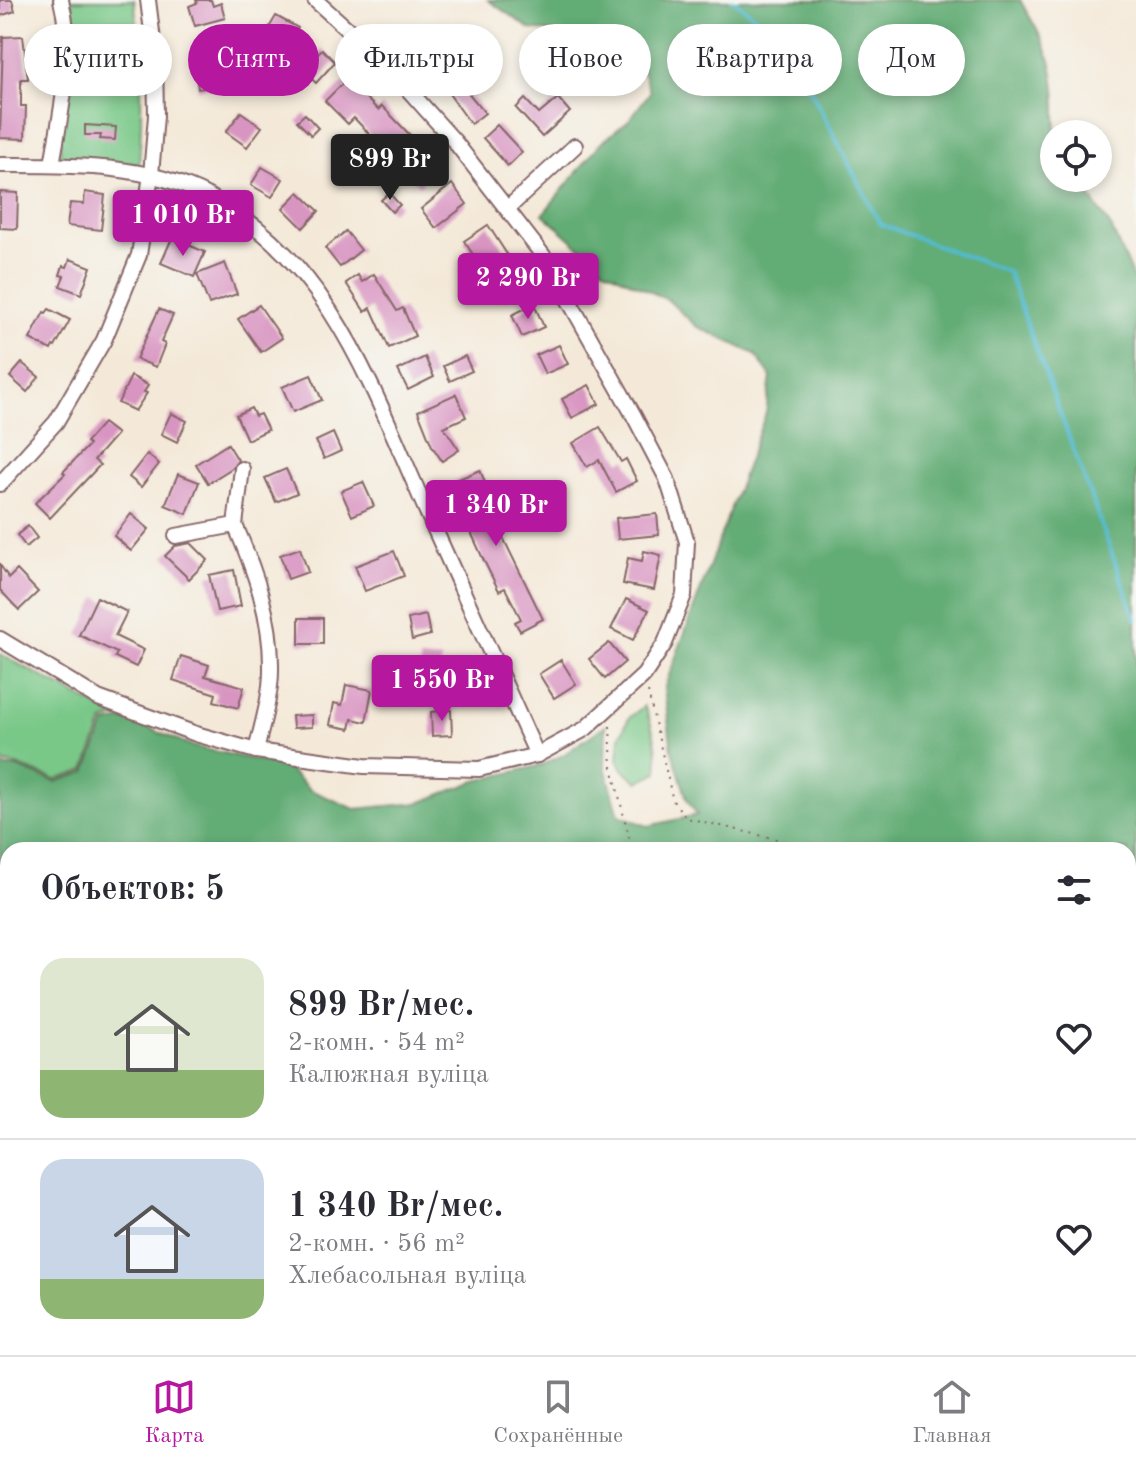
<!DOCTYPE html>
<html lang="ru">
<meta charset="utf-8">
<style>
body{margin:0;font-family:"Old Standard TT",serif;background:#f7f7f7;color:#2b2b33;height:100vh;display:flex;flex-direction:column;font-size:30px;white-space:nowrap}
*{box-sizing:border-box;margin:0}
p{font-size:26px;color:#7c7c81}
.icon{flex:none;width:44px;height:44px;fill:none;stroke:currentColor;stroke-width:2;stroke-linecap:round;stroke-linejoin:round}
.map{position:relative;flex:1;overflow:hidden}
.drawer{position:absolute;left:0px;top:842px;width:1136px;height:514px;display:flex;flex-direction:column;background:#fff;border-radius:24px 24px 0 0;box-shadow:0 4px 12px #0003}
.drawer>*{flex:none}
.hud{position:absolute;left:24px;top:24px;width:1088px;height:72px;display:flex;gap:16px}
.controls{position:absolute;left:1040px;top:120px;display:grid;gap:16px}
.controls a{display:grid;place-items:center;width:72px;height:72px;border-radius:50%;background:#fff;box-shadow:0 4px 12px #0003;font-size:40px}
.price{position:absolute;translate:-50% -68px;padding:0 18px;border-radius:8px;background:#b5179e;color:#fff;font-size:26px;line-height:52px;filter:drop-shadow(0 2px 4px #0008)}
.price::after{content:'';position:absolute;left:50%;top:48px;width:24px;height:18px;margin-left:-12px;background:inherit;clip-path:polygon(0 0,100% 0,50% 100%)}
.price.selected{background:#222;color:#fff}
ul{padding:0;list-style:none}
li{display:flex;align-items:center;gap:24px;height:200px;padding:0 40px}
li+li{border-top:2px solid #e1e1e2}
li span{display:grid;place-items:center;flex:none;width:224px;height:160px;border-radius:24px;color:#555}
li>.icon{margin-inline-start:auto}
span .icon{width:96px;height:96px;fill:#fffc;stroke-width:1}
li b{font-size:34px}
h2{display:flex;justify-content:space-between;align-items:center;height:96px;padding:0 40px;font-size:34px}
.pill{padding:0 28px;border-radius:36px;background:#fff;box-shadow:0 4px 12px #0003;font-size:28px;line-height:72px}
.pill.selected{background:#b5179e;color:#fff}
.tabs{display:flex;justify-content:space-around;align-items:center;height:112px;border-top:2px solid #e1e1e2;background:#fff;font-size:22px;color:#7c7c81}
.tabs a{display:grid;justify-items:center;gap:4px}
.tabs .selected{color:#b5179e}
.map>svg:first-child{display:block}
</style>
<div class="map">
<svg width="1136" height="1355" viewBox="0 0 1136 1355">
<rect width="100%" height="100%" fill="#f6f6f2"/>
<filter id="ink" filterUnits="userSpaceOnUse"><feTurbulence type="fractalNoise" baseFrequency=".0125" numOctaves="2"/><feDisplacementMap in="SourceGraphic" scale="16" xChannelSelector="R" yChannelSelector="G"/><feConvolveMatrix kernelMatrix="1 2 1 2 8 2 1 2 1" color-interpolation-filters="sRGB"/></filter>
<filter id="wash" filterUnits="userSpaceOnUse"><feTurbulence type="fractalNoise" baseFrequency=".006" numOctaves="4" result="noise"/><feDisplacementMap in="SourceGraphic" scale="32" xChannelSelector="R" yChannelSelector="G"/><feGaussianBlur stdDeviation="1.8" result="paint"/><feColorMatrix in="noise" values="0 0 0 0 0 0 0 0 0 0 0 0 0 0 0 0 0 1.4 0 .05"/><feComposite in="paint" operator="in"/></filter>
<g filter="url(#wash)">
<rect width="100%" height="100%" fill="#f4e9d8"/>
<g fill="#79c888" stroke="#62745a" stroke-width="2">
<path d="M67 0H134C142 55 143 110 139 165L131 168 60 160Z"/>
<path d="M0 654 117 717 103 722 85 770 56 780 17 765 4 763 0 758Z"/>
<path d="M644 706C654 728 658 748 658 772L638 782 623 769 618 760 620 737 629 718Z"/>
</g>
<path fill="#62ac74" stroke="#566650" stroke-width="2" d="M488 0H1020C1032 21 1047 44 1052 68 1060 106 1054 140 1054 178H1078L1112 229 1136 285V1355H120L121 1348H1128V850H8V1065L0 1060V767H17L56 782 86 772 105 724 126 719 195 747 285 766 310 790 355 809 419 803 476 781 542 765 563 755 606 725 605 767 619 815 648 826 697 815 687 799 672 750 664 689 766 413 771 377 755 354 696 326 668 300 604 269 543 214 600 144 630 119 650 92 640 63 609 49 563 34 530 29Z"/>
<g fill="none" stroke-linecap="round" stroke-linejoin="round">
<path stroke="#53bbd1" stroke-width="4" d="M733 0 784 39 880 224 1008 272 1136 619"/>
</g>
<g id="blocks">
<g fill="#d995c2">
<path d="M0 0H12L15 11 0 16Z"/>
<path d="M196 0H211L213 6 221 3 225 18 195 26 189 6 197 3Z"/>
<path d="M276 16 298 28 283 53 262 40Z"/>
<path d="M246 34 247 57 223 60 221 37Z"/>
<path d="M23 36 28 79H21V106H26L25 139 0 138 3 37Z"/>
<path d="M322 49 335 62 316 83 302 70Z"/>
<path d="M434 51 485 113 471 124 444 87 437 92 416 66Z"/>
<path d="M218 55 222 86 198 89 194 58Z"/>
<path d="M351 75 360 83 355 87 378 110 382 106 440 166 419 186 354 118 348 124 325 101Z"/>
<path d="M558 98 570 112 542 137 516 108 525 99 539 114Z"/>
<path d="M241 112 262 127 247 147 226 132Z"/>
<path d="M305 114 318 128 311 135 297 121Z"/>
<path d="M85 125 116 127 115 140 100 139 101 135H85Z"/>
<path d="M497 125 522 152 508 166 483 138Z"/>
<path d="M262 167 283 179 272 197 251 185Z"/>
<path d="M452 184 467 204 436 228 421 209Z"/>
<path d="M0 192 18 193 17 229 0 228Z"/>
<path d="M85 192 105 195 101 230 67 226 70 203 84 204Z"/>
<path d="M299 192 319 211 303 228 283 208Z"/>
<path d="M389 193 400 205 392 212 381 200Z"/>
<path d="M488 225 528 287 505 300 486 265 477 271 471 262 476 259 464 241Z"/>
<path d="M346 231 361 250 340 267 325 248Z"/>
<path d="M172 238 205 252 194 277 161 263Z"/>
<path d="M70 259 91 267 81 294 60 286 64 276 60 275 63 266 67 267Z"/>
<path d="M225 263 237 294 209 304 197 274Z"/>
<path d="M374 274 397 311 403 308 415 336 389 348 371 308 365 312 346 283 358 275 362 282Z"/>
<path d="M534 304 544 327 522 337 512 315Z"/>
<path d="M259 305 282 338 261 352 238 319Z"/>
<path d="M49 309 70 320 55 347 53 346 51 350 30 339 44 312 46 313Z"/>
<path d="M159 309 173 315 161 342 165 344 156 367 136 359Z"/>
<path d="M559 345 568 364 545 374 536 355Z"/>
<path d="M465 356 472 371 450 381 443 366Z"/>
<path d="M425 357 434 377 408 390 398 370Z"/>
<path d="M22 363 39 377 27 392 10 377Z"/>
<path d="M311 375 322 400 293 412 282 387Z"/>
<path d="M131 376 148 385 144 392 147 393 135 411 118 403Z"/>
<path d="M589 385 599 404 572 418 562 399Z"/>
<path d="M456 394 466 417 444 427 459 450 442 461 432 446 418 411Z"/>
<path d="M251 408 255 416 260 414 268 430 247 440 236 415Z"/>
<path d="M171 413 187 421 177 442 161 434Z"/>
<path d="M103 423 117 434 94 460 100 465 50 518 35 503 65 474 63 472 89 445 86 442Z"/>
<path d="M600 427 621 462 626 459 637 481 616 492 599 460 587 467 573 443Z"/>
<path d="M333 433 341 451 324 459 316 441Z"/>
<path d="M228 444 238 460 232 468 208 483 196 464Z"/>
<path d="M147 454 159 464 141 487 129 477Z"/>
<path d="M286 469 297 493 276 502 265 478Z"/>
<path d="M480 470 494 504 488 507 543 619 520 631 515 622 521 619 505 588 499 591 484 561 470 530 475 528 454 481Z"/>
<path d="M178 474 199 482 187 514 165 505Z"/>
<path d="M363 482 374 506 352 516 341 491Z"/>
<path d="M131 514 149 529 131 551 114 536Z"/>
<path d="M657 514 659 535 618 539 616 518Z"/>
<path d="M28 526 37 538 26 547 17 535Z"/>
<path d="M191 543 208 560 189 579 165 556 175 546Z"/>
<path d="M300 548 308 572 288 579 280 555Z"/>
<path d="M394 551 404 576 365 591 355 566Z"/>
<path d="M644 551 661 555 654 590 623 584 628 558 642 561Z"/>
<path d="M0 565 9 578 17 570 38 592 19 610 0 590Z"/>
<path d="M234 570 241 606 217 611 209 575Z"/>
<path d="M97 597 127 612 115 636 144 650 136 667 115 657 117 653 79 635Z"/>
<path d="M626 599 649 610 633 640 611 629Z"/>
<path d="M426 615 430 635 412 640 408 619Z"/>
<rect x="299" y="618" width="24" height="26"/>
<path d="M609 643 625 662 605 679 589 659Z"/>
<path d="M181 656 209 665 205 676 244 687 238 708 214 701 216 694 173 680Z"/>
<rect x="420" y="659" width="21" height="27"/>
<path d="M561 660 576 684 554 698 539 674Z"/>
<path d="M346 685 372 690 366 722 352 719 350 729 330 725 334 703 342 705Z"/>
<path d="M451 710 452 735 432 736 431 712Z"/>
<path d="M312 715V727L293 728 292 716Z"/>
</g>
</g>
</g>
<g filter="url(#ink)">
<use href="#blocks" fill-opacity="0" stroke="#866668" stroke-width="2"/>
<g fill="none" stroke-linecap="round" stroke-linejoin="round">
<defs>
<g id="minor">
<path d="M0 165C69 165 144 163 208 196 331 259 374 394 427 512 464 593 501 674 537 755"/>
<path d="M52 165C61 110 75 55 61 0"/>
<path d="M507 209 575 146"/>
<path d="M0 484 56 422 104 340 139 255 151 175 156 116 155 56 148 0"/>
<path d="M235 525C255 571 272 618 271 670 271 696 262 725 256 751"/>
<path d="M176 536 235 525 242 469"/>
<path d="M0 639 98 698 196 734 256 751 364 766 479 769 537 755 585 729 644 675 665 643 684 595 687 542 667 479 634 416 545 258 455 142 380 58 315 0"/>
<path d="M0 1078 8 1083"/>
<path d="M99 1355 100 1348"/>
</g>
</defs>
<use href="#minor" stroke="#866668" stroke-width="18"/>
<g stroke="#866668" stroke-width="2" stroke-dasharray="2 6" stroke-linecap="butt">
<path d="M648 692 673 801 687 818 776 839 801 850"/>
<path d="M610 726 612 767 632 850"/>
<path d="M1128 972 1136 974"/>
<path d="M942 1348 950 1355"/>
</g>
<use href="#minor" stroke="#fff" stroke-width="14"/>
</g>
</g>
</svg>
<div class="controls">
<a><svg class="icon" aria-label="locate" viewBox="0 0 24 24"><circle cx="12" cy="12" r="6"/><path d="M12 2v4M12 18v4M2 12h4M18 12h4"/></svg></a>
</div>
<b class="price selected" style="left:390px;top:202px">899 Br</b>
<b class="price" style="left:183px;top:258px">1 010 Br</b>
<b class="price" style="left:528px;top:321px">2 290 Br</b>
<b class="price" style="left:496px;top:548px">1 340 Br</b>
<b class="price" style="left:442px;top:723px">1 550 Br</b>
<div class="hud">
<a class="pill">Купить</a>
<a class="pill selected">Снять</a>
<a class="pill">Фильтры</a>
<a class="pill">Новое</a>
<a class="pill">Квартира</a>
<a class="pill">Дом</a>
</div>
<section class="drawer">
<h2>Объектов: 5<svg class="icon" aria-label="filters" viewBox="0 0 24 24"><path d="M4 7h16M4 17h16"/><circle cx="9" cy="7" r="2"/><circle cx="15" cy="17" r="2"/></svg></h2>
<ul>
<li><span style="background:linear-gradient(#dfe7d0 70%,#8fb573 0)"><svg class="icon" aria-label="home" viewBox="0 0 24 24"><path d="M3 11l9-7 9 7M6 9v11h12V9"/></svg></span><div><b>899 Br/мес.</b><p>2-комн. · 54 m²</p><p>Калюжная вуліца</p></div><svg class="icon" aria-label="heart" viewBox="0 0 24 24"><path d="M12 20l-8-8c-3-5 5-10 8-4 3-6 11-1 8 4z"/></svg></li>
<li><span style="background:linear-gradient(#c9d6e8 75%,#8fb573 0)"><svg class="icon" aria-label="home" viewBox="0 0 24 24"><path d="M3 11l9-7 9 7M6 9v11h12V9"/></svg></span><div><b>1 340 Br/мес.</b><p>2-комн. · 56 m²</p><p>Хлебасольная вуліца</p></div><svg class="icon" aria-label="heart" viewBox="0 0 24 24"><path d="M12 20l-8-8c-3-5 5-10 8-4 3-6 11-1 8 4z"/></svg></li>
</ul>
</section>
</div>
<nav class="tabs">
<a class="selected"><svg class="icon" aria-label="map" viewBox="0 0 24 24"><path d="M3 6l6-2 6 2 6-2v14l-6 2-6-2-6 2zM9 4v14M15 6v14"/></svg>Карта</a>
<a><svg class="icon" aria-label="saved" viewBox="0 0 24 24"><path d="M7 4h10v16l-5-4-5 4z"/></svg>Сохранённые</a>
<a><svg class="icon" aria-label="home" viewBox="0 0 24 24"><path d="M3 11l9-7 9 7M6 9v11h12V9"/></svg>Главная</a>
</nav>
